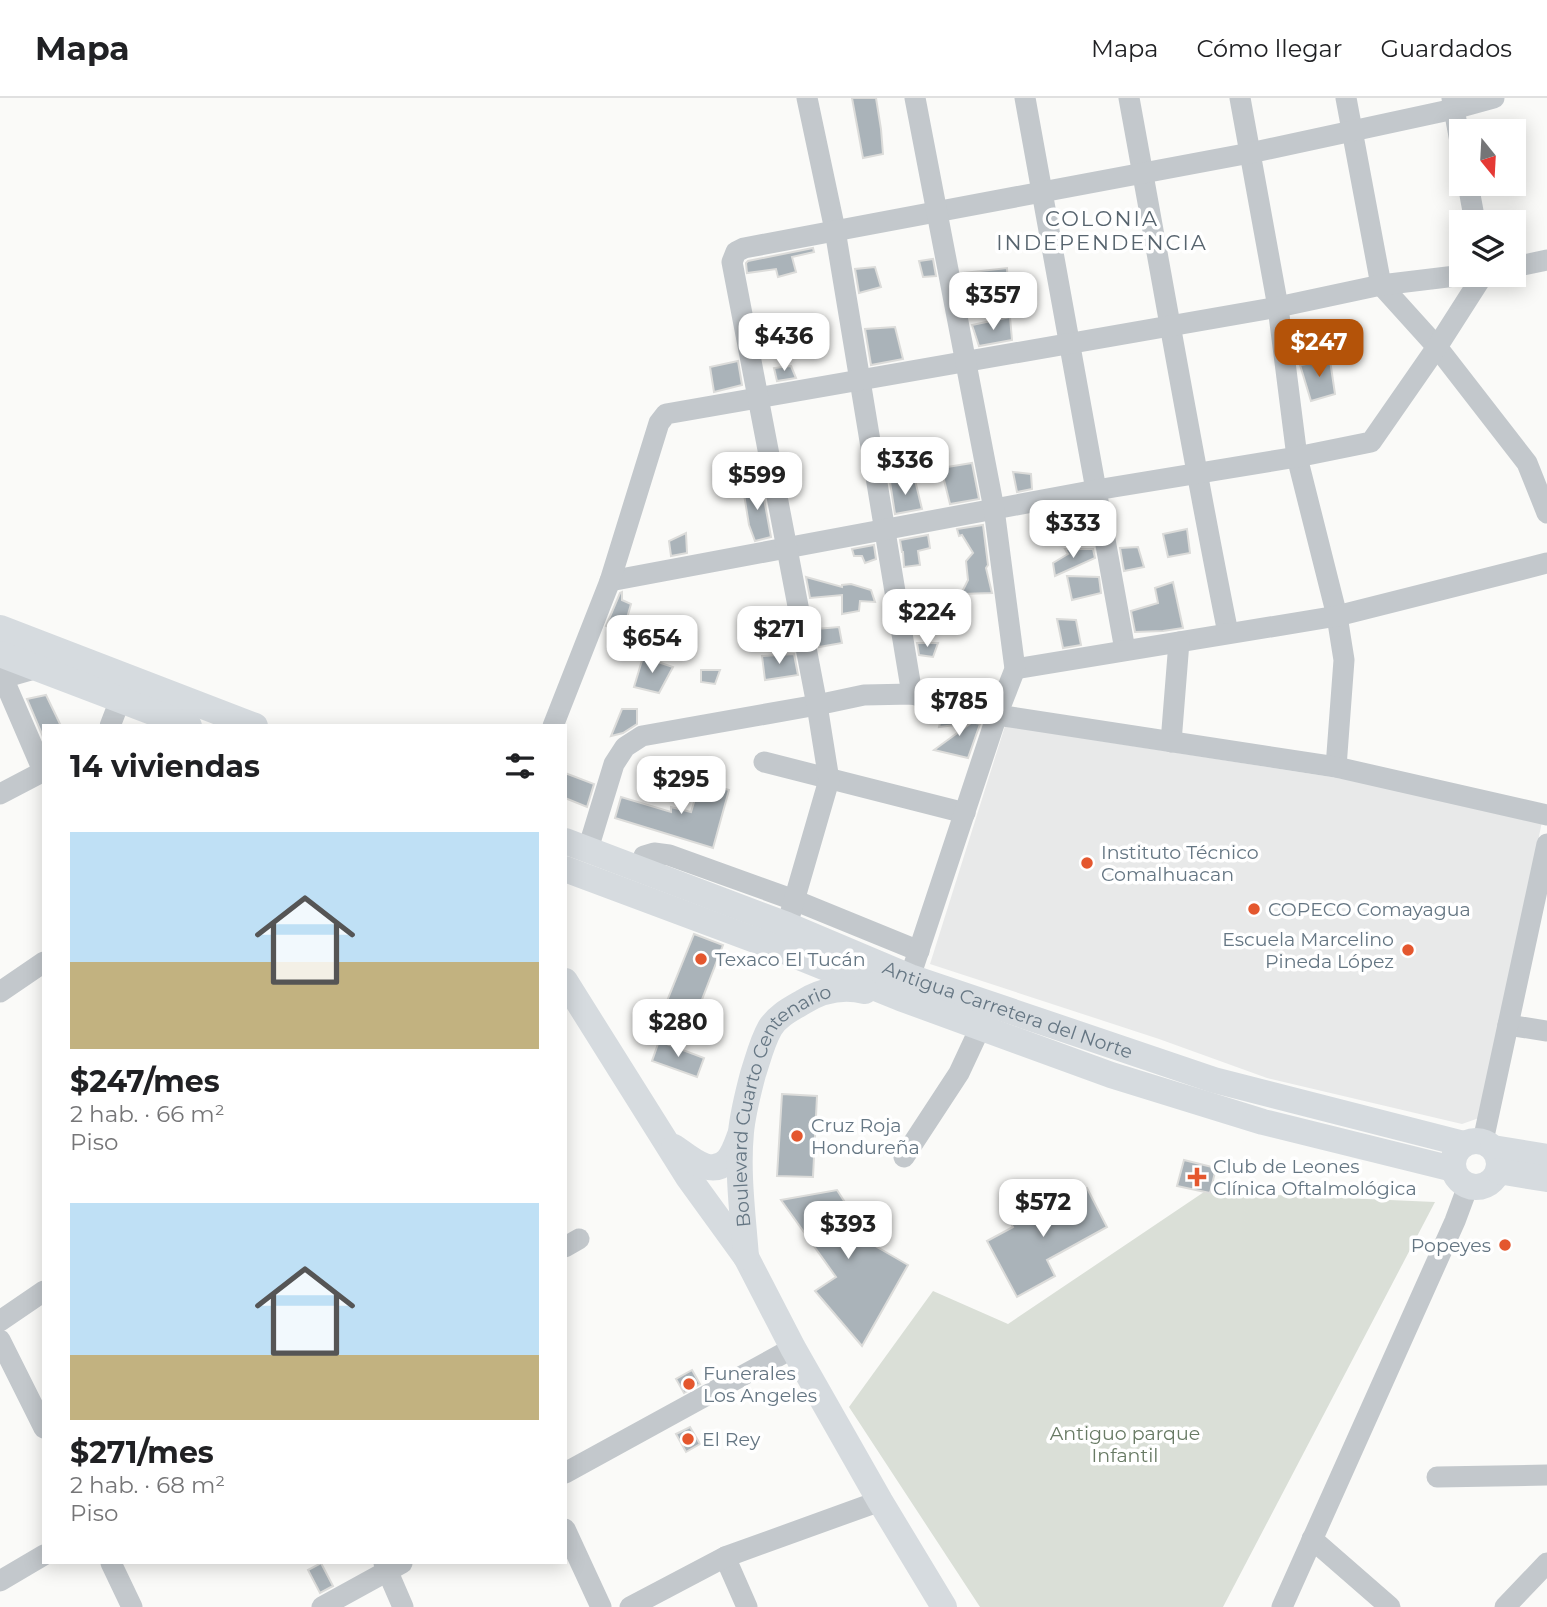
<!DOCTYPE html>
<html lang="es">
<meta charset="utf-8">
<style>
body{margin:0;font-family:Montserrat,sans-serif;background:#f6f6f6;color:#202124;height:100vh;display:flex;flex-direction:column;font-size:26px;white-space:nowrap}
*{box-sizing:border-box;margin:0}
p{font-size:23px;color:#757577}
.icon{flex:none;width:38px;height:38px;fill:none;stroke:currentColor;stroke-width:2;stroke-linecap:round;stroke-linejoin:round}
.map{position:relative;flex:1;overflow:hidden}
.drawer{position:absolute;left:42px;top:626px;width:525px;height:840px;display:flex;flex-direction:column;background:#fff;border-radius:0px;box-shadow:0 4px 18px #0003}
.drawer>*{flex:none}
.needle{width:46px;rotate:162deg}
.controls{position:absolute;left:1449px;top:21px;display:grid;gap:14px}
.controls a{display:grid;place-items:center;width:77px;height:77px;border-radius:0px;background:#fff;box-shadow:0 4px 18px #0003;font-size:35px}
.price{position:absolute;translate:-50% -60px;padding:0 16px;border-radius:14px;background:#fff;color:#222;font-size:23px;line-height:46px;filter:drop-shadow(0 2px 4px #0008)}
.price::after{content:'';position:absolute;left:50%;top:42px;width:21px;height:16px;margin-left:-10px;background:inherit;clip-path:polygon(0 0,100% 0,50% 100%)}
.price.current{background:#b45309;color:#fff}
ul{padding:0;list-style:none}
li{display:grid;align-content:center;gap:14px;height:371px;padding:0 28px}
li span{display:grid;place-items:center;height:217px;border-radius:0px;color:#555}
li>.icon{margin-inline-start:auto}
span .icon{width:126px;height:126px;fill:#fffc;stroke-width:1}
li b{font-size:30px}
h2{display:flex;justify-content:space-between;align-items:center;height:84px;padding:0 28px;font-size:30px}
header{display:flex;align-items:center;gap:42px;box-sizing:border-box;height:98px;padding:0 35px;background:#fff;border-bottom:2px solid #e0e0e0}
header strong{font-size:33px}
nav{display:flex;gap:38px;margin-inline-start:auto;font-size:24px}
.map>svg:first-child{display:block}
</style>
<header>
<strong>Mapa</strong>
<nav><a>Mapa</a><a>Cómo llegar</a><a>Guardados</a></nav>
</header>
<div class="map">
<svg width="1547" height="1509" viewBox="0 0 1547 1509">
<rect width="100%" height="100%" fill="#fafaf8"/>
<path fill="#e8e9e9" d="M1005 628 1344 681 1542 724 1479 1020 1462 1026 1267 980 1159 941 930 866Z"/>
<path fill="#dadfd7" d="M1204 1094 1435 1104 1223 1509H980L849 1309 933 1193 1008 1226Z"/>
<g fill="#aab3b9" stroke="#dcdcda" stroke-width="2">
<path d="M852 0H876L881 31 883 56 863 60Z"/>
<path d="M813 150 814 154 792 159 796 174 778 179 776 171 747 175 746 165 748 163Z"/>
<path d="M933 161 936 178 923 179 919 163Z"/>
<path d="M875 169 881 189 859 195 855 171Z"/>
<path d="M1007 170 1008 191 967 199 962 175Z"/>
<path d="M1010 219 1012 242 979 248 972 227Z"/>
<path d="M895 229 903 261 871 267 865 231Z"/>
<path d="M1330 262 1335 296 1311 303 1300 267Z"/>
<path d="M738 263 742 287 714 294 710 269Z"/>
<path d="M791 268 796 280 777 283 774 270Z"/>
<path d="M972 365 979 401 950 406 941 370Z"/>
<path d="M1013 374 1031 376 1032 391 1017 394Z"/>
<path d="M915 382 922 411 895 416 890 384Z"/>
<path d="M761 384 771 439 755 443 749 427 743 390Z"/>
<path d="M1056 413 1061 432 1040 437 1035 417Z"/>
<path d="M983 427 988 467 986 470 992 495 961 496 968 482 966 463 973 455 962 437 959 438 957 431Z"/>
<path d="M1187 431 1190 455 1168 459 1163 436Z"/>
<path d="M686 435 687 455 671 458 669 443Z"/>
<path d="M928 437 930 450 918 453 920 467 904 469 903 454H902L900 442Z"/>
<path d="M874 447 876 461 865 465 862 458H854L852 451Z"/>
<path d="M1138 449 1144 469 1124 473 1120 450Z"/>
<path d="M1065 451H1093L1095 460 1055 478 1053 465 1068 456Z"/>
<path d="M1067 478 1099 479 1101 495 1072 502Z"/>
<path d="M806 479 842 489V487L851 486 871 492 875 504 860 503 859 513 842 516V497L810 500Z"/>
<path d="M1173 484 1183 530 1163 533 1135 534 1131 513 1158 505 1155 490Z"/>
<path d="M622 494V502L631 506 623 534 606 528 620 495Z"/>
<path d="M934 506 938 524 918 527 914 507Z"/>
<path d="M1057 521 1076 522 1081 547 1063 550Z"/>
<path d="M839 529 842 545 819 549 816 531Z"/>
<path d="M917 545H938L933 559 919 557Z"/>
<path d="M794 556 798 577 765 582 762 558Z"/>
<path d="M643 559 673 569 659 595 634 589Z"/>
<path d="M701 572H720L715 586 701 584Z"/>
<path d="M46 597 61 628H44V641L27 601Z"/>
<path d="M622 611H637V626L623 635 611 638Z"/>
<path d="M942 617 980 626 968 660 934 652 971 625 939 629Z"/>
<path d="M565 675 594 686 587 709 565 700Z"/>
<path d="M700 684 729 692 713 750 615 720 621 699 671 714V709L691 714Z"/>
<path d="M694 836 723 847 691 930 661 918Z"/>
<path d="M659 943 704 960 697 979 652 963Z"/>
<path d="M782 996 817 998 813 1079 777 1078Z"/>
<path d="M1184 1062 1216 1070 1210 1095 1177 1088Z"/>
<path d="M1087 1090 1107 1129 1047 1162 1055 1178 1017 1199 987 1143 1013 1129 1005 1115 1025 1104 1033 1119Z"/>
<path d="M837 1092 872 1146 908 1167 862 1248 815 1193 836 1179 781 1102Z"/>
<path d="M692 1272 700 1286 684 1295 676 1281Z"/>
<path d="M690 1329 700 1346 686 1354 676 1336Z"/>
<path d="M321 1465 333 1488 320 1495 308 1472Z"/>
</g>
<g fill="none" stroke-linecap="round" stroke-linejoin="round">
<g stroke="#c3c8cc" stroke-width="21">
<path d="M807 0 835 132 912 596"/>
<path d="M1025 0 1125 552"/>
<path d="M1129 0C1162 179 1192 357 1228 535"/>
<path d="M1240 0 1278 209 1297 359 1337 518 1344 562 1336 669"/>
<path d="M1346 0 1381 187 1437 249 1527 365 1547 415"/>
<path d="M1452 0 1461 49"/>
<path d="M1468 86 1475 124"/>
<path d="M1514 169 1547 162"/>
<path d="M610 483 1096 392 1297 359 1371 344 1437 249 1483 177"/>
<path d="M38 570 3 580 44 675"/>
<path d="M1015 571 1337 518 1547 465"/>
<path d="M110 628 120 602"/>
<path d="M553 628 610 483 659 325 666 316 1278 209 1381 187 1464 177"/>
<path d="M1171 644 1179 544"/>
<path d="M764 664 965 715"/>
<path d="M0 696 44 673"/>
<path d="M588 751 614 666 625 649 642 638 817 607 864 597 912 596 997 617 1336 669 1547 717"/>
<path d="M639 771 644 758 654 755 669 757 794 802 919 853"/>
<path d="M787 827 829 682 817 607 732 164 736 154 744 150 1250 55 1454 11 1494 0"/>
<path d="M910 879 997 617 1015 571 994 411 915 0"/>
<path d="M0 894 44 864"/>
<path d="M1508 927 1547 933"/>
<path d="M1483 1043 1547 746"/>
<path d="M904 1059 959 975 980 930"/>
<path d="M565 1149 579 1141"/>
<path d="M0 1223 44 1193"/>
<path d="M0 1242 44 1330"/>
<path d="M565 1375 793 1250"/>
<path d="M1437 1379 1547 1377"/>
<path d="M565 1431 601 1509"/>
<path d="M1312 1441 1390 1509"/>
<path d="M725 1459 747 1509"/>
<path d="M111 1465 132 1509"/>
<path d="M384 1465 403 1509"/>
<path d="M0 1483 44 1457"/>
<path d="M322 1509 402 1465"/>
<path d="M630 1509 725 1459 880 1403"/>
<path d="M1282 1509 1455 1123 1468 1088"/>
<path d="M1505 1509 1547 1465"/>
</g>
<g stroke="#d6dbdf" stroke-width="26">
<path d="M0 530 255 628"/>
<path d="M0 556 189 628"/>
<path id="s1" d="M565 743 787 827 910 879 1214 982 1464 1046"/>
<path d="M565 771 779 851 900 900 1111 977 1263 1024 1453 1071"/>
<path d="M565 883 688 1079 746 1159 793 1250 880 1403 944 1509"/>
<circle cx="1476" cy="1066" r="23"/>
<path d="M674 1049C689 1059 711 1081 728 1062 734 1055 737 1045 740 1037"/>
<path d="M1493 1050 1547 1059"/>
<path d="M1498 1073 1547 1081"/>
<path id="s2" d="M746 1159C743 1118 737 1075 741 1034 743 1014 748 995 753 976 758 961 762 944 770 930 777 918 791 911 803 904 822 892 844 888 865 893"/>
</g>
</g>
<g fill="#e4572e" stroke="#fff" stroke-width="2.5">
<circle cx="1087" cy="765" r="7"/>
<circle cx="1254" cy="811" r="7"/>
<circle cx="1408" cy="852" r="7"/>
<circle cx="701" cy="861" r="7"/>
<circle cx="797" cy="1038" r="7"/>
<path d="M1193.5 1068.5h7v7h7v7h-7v7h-7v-7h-7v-7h7z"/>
<circle cx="1505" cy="1147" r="7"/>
<circle cx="689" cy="1286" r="7"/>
<circle cx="688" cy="1341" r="7"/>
</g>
<g text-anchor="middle" stroke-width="7" stroke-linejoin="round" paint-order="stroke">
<g font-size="19" fill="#657683" stroke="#fff" text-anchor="start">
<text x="1101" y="761">Instituto Técnico<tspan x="1101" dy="22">Comalhuacan</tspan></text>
<text x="1268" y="818">COPECO Comayagua</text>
<text x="1394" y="848" text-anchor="end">Escuela Marcelino<tspan x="1394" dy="22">Pineda López</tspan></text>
<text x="715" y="868">Texaco El Tucán</text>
<text x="811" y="1034">Cruz Roja<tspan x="811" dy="22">Hondureña</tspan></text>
<text x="1213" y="1075">Club de Leones<tspan x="1213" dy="22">Clínica Oftalmológica</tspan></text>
<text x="1491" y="1154" text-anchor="end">Popeyes</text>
<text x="703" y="1282">Funerales<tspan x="703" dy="22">Los Angeles</tspan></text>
<text x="702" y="1348">El Rey</text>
</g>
<g font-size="19" fill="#657683" stroke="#fff">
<text dy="7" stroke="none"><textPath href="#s1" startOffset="474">Antigua Carretera del Norte</textPath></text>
<text dy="7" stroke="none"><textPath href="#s2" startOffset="168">Boulevard Cuarto Centenario</textPath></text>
</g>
<g font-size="19" fill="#687a64" stroke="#fff">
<text x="1125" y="1342">Antiguo parque<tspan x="1125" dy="22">Infantil</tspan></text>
</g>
<g font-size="21" letter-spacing="2" fill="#57646e" stroke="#fff">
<text x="1102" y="128">COLONIA<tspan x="1102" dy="24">INDEPENDENCIA</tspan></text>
</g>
</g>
</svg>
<div class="controls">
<a><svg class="needle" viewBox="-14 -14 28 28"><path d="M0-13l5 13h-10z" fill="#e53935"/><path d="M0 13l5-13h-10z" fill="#757577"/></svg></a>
<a><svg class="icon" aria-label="layers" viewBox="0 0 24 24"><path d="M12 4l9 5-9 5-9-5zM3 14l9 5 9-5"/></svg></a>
</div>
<b class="price" style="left:993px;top:234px">$357</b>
<b class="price" style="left:784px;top:275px">$436</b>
<b class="price current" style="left:1319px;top:281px">$247</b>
<b class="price" style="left:905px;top:399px">$336</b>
<b class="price" style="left:757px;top:414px">$599</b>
<b class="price" style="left:1073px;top:462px">$333</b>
<b class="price" style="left:927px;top:551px">$224</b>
<b class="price" style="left:779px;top:568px">$271</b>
<b class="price" style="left:652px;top:577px">$654</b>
<b class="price" style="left:959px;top:640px">$785</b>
<b class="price" style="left:681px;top:718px">$295</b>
<b class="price" style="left:678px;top:961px">$280</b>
<b class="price" style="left:1043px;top:1141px">$572</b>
<b class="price" style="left:848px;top:1163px">$393</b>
<section class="drawer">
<h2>14 viviendas<svg class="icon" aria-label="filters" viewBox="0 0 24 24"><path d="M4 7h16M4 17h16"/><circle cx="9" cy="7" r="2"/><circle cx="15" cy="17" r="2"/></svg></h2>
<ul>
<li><span style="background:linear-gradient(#bfe0f5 60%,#c2b280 0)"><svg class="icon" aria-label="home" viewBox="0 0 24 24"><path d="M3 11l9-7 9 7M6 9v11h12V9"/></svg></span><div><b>$247/mes</b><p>2 hab. · 66 m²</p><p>Piso</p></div></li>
<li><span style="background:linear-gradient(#bfe0f5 70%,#c2b280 0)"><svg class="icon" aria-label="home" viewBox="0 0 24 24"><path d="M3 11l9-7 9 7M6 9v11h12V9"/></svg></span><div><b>$271/mes</b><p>2 hab. · 68 m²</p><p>Piso</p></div></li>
</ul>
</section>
</div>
